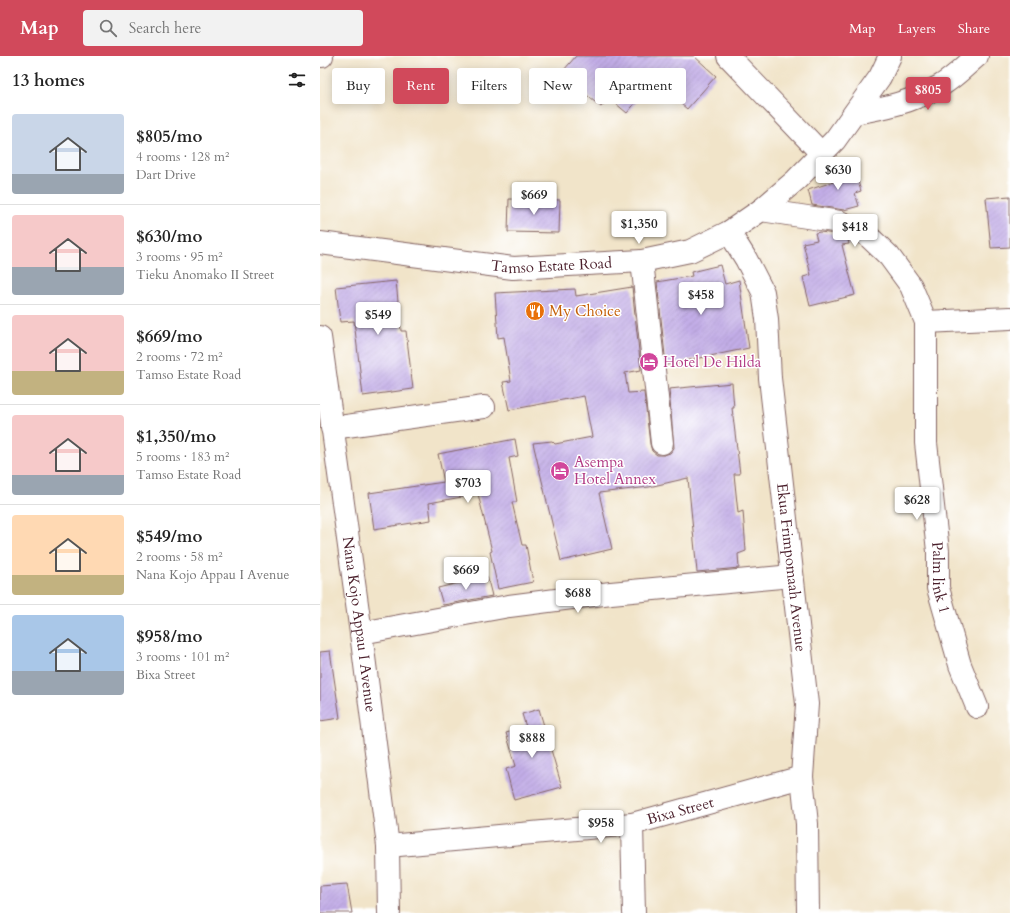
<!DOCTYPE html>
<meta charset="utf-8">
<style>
body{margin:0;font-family:Cardo,serif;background:#f2f2f2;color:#222;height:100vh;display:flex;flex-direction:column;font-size:15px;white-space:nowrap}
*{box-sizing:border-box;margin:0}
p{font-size:13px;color:#767676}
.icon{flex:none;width:22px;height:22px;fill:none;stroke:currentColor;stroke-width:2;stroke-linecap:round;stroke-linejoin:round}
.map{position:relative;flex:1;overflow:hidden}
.side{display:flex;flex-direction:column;background:#fff;width:320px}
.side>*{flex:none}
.top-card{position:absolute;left:12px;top:12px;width:380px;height:36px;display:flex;gap:8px}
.price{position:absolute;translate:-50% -34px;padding:0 9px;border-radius:4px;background:#fff;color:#222;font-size:13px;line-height:26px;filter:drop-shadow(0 1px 2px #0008)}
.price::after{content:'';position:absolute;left:50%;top:24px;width:12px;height:9px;margin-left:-6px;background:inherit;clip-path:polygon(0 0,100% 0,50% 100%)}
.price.on{background:#d1495b;color:#fff}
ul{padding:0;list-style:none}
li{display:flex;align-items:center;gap:12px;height:100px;padding:0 12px}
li+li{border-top:1px solid #e0e0e0}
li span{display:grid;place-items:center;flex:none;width:112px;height:80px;border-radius:4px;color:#555}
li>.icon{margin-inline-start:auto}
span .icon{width:48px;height:48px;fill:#fffc;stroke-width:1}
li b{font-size:17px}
h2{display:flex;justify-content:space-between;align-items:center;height:48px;padding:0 12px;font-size:17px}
.chip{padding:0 14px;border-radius:4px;background:#fff;box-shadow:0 2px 10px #0003;font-size:14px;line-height:36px}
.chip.on{background:#d1495b;color:#fff}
header{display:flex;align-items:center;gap:24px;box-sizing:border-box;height:56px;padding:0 20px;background:#d1495b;color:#fff}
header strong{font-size:19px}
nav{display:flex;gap:22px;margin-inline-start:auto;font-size:14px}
.search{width:280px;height:36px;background:#f2f2f2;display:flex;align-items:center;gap:10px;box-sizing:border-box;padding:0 14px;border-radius:4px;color:#767676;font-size:15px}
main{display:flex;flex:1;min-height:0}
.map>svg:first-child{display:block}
</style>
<header>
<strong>Map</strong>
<div class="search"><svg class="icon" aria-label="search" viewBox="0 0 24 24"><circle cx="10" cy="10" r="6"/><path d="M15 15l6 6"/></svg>Search here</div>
<nav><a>Map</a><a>Layers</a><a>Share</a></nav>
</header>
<main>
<section class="side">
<h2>13 homes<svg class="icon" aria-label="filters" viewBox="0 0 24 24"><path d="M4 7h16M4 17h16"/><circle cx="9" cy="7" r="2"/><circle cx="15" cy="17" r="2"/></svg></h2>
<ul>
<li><span style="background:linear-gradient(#c9d6e8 75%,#9aa5b1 0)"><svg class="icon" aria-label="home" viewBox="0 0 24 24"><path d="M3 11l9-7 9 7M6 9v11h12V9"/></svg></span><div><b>$805/mo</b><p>4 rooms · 128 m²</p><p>Dart Drive</p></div></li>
<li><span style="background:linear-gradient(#f6c9c9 65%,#9aa5b1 0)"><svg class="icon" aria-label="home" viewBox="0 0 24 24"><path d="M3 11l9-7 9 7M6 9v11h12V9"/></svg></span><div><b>$630/mo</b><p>3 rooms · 95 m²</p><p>Tieku Anomako II Street</p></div></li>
<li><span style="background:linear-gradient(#f6c9c9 70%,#c2b280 0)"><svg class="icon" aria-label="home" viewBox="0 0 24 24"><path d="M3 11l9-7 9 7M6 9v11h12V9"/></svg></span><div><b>$669/mo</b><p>2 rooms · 72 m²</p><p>Tamso Estate Road</p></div></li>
<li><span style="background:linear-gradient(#f6c9c9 75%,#9aa5b1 0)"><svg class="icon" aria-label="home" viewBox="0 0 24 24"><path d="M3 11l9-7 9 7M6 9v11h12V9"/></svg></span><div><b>$1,350/mo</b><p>5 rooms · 183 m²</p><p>Tamso Estate Road</p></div></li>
<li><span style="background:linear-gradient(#ffd9b3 75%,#c2b280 0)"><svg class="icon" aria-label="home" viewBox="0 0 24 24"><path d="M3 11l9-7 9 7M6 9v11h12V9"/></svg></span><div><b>$549/mo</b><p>2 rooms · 58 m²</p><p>Nana Kojo Appau I Avenue</p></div></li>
<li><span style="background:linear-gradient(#a9c7e8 70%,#9aa5b1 0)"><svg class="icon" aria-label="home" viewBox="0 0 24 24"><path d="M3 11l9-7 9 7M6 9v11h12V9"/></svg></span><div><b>$958/mo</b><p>3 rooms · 101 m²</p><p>Bixa Street</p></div></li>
</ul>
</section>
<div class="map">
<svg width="690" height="857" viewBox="0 0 690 857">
<defs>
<pattern id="building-hatch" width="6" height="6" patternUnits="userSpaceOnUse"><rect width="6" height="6" fill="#c2ade7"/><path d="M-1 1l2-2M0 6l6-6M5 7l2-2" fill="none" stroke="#a894c6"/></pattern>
</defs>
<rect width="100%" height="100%" fill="#fff"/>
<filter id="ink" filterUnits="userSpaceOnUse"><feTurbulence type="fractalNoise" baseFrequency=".025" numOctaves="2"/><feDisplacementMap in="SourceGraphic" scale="8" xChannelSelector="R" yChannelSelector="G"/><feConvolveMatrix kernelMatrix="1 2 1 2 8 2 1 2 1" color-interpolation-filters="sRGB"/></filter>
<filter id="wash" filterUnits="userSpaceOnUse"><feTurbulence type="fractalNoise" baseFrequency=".012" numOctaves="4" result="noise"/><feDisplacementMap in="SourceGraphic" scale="16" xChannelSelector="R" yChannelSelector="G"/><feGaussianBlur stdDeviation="0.9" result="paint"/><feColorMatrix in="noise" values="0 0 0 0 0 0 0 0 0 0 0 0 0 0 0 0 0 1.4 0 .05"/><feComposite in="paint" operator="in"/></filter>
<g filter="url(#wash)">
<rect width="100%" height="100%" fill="#f1e4c9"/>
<g id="blocks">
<g fill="url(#building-hatch)">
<path d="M256 0H374L396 20 367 53 334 25 307 57 289 42 281 51 264 37 260 42 237 22Z"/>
<path d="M533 110 541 135 535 137 539 150 524 154 492 149 488 134 516 125 513 116Z"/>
<path d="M690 140V191L671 192 666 142Z"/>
<path d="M189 143 240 144 239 177 188 176Z"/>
<path d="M500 176 516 178 528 184 529 188 522 189 535 239 490 250 483 221 491 219 483 187 497 184 495 177Z"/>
<path d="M400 209 405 228 419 224 429 292 346 309 337 226 372 220 371 216Z"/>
<path d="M76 225 81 275H86L93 333 43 340 34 265 20 266 16 231Z"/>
<path d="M312 231 321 314 305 317 308 337 324 336 330 388 332 395 337 399H344L350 397 354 392 349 333 412 327 414 352H412L420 418H414L418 457 423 455 426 495 418 498 419 512 377 516 368 422 329 431 279 437 292 493 241 505 213 387 232 385 235 388 272 381 264 340 189 354 183 326 191 325 184 281 178 282 175 237 255 233 256 240Z"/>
<path d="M195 383 198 400 189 402 197 446H192L202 489H206L213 526 178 533 170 496 172 495 158 438 109 447 111 464 54 473 49 437 124 426 118 398Z"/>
<path d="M167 520 172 540 123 549 118 532Z"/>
<path d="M10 595 20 662 0 665V596Z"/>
<path d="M219 653 242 731 194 744 186 713 196 710 186 677 206 671 202 658Z"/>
<path d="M27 828 32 857H0V830Z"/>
</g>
</g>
</g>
<g filter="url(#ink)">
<use href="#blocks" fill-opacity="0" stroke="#846462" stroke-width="1"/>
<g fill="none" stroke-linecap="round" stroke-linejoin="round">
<defs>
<g id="minor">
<path d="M0 0H2"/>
<path d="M408 0 502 98"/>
<path d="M535 57C564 52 592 46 618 31 632 24 645 10 657 0"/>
<path id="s1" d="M441 154 520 166 547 179 569 200 591 230 606 266V387L618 495V532L640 609 657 651"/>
<path id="s2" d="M409 176 426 203 443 236 447 263 450 322 487 648 482 721 487 768 488 857"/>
<path id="s3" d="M0 187 193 212 322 205 370 195 409 176 441 154 476 124 515 84 560 21 570 0"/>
<path d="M322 205 342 387"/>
<path d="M606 266 690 262"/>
<path id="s4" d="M0 281 41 577 68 790 69 857"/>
<path d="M12 372 164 351"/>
<path d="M41 577 189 550 291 537 472 520"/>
<path d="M312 768 314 857"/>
<path id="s5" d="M68 790 312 768 482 721"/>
</g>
</defs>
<use href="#minor" stroke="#846462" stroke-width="24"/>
<use href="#minor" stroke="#fff" stroke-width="22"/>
</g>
</g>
<defs>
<symbol id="restaurant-disc" viewBox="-11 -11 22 22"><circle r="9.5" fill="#e8710a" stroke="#fff"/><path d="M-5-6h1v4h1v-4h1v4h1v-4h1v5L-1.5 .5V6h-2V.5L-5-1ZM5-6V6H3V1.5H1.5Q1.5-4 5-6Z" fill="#fff"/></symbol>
<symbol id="hotel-disc" viewBox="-11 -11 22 22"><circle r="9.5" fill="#d1479c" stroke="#fff"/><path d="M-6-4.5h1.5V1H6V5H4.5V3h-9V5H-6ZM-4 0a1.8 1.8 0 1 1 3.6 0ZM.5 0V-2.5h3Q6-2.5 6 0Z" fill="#fff"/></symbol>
</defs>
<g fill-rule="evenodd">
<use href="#restaurant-disc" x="204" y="244" width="22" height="22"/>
<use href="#hotel-disc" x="318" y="295" width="22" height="22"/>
<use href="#hotel-disc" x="229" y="404" width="22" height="22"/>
</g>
<g text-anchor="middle" stroke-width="3" stroke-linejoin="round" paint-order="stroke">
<g font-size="15" fill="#4a1f2b" stroke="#fff">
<text dy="5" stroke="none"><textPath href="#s3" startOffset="233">Tamso Estate Road</textPath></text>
<text dy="5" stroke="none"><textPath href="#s2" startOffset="346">Ekua Frimpomaah Avenue</textPath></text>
<text dy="5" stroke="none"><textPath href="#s1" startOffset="473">Palm link 1</textPath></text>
<text dy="5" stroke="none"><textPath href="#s4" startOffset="290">Nana Kojo Appau I Avenue</textPath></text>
<text dy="5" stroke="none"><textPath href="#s5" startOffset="295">Bixa Street</textPath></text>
</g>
<g font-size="15" fill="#c56008" stroke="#fff" text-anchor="start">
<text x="229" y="260">My Choice</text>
</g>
<g font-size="15" fill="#b23c85" stroke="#fff" text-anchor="start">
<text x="343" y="311">Hotel De Hilda</text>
<text x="254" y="411">Asempa<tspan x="254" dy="17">Hotel Annex</tspan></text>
</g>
</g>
</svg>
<b class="price on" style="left:608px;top:55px">$805</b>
<b class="price" style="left:518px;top:135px">$630</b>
<b class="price" style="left:214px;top:160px">$669</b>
<b class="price" style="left:319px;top:189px">$1,350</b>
<b class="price" style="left:535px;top:192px">$418</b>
<b class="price" style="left:381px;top:260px">$458</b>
<b class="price" style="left:58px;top:280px">$549</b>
<b class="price" style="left:148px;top:448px">$703</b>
<b class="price" style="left:597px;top:465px">$628</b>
<b class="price" style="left:146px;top:535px">$669</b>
<b class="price" style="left:258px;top:558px">$688</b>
<b class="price" style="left:212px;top:703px">$888</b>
<b class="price" style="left:281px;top:788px">$958</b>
<div class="top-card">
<a class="chip">Buy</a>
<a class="chip on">Rent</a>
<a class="chip">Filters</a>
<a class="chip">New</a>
<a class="chip">Apartment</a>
</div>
</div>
</main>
